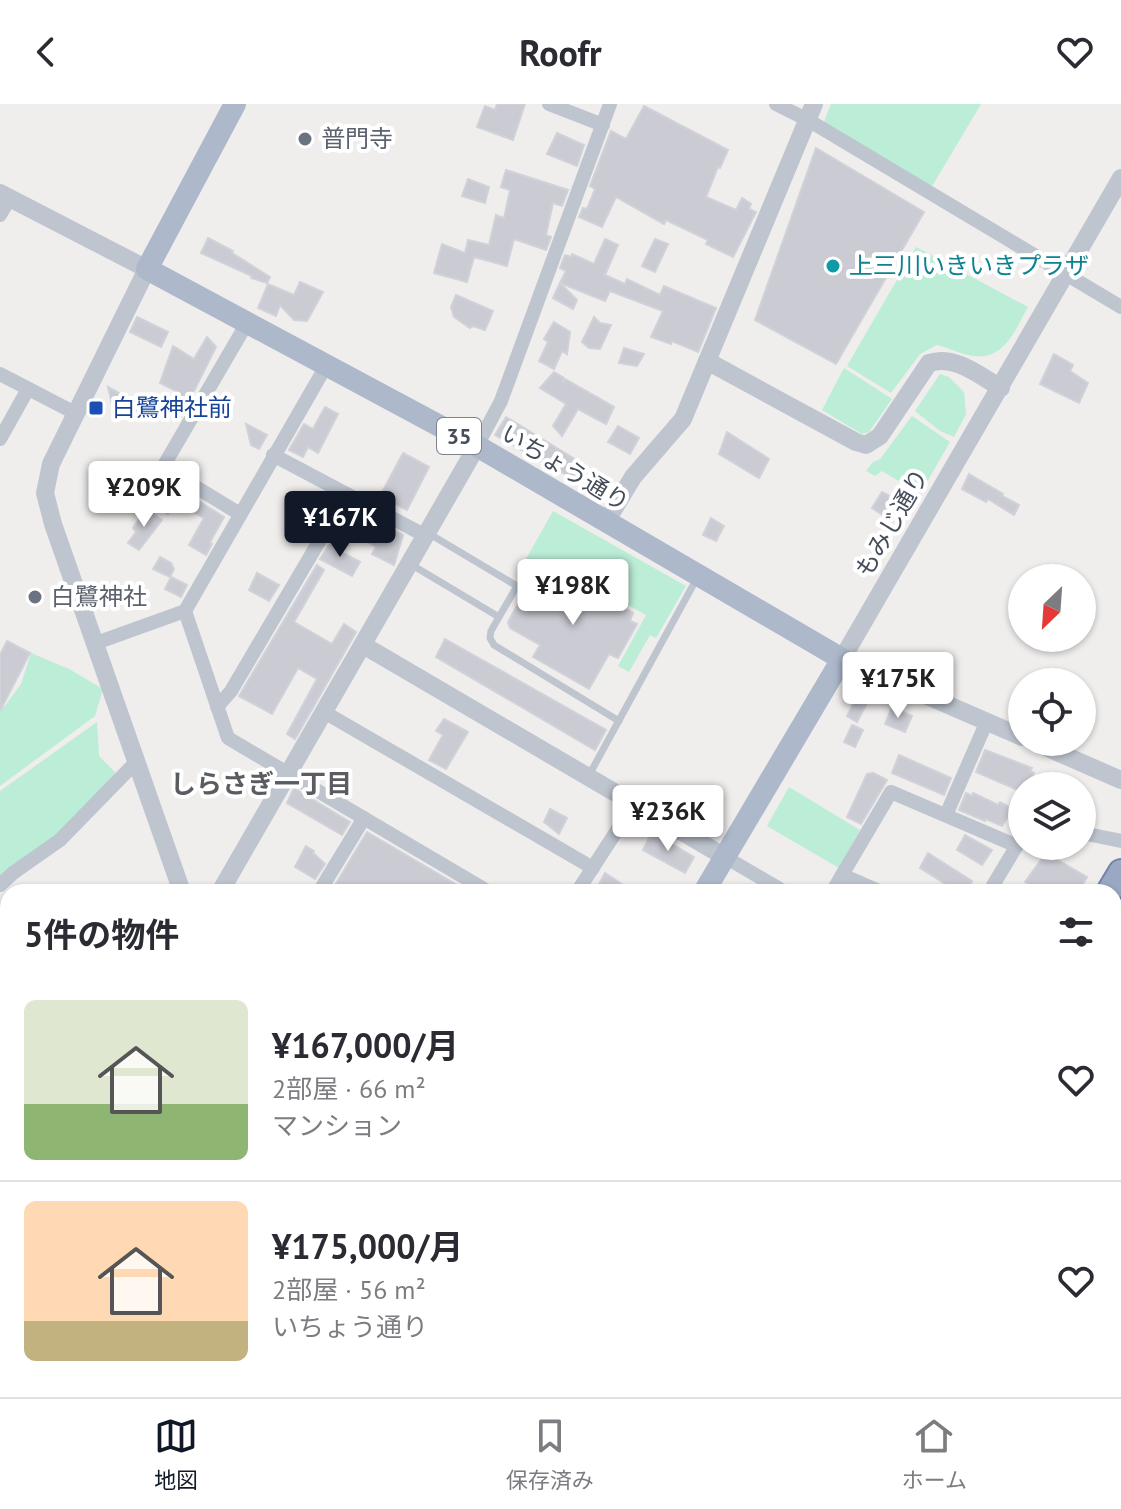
<!DOCTYPE html>
<html lang="ja">
<meta charset="utf-8">
<style>
body{margin:0;font-family:"PT Sans","Noto Sans JP",sans-serif;background:#f2f2f3;color:#2b2b33;height:100vh;display:flex;flex-direction:column;font-size:30px;white-space:nowrap}
*{box-sizing:border-box;margin:0}
p{font-size:26px;color:#7c7c81}
.icon{flex:none;width:44px;height:44px;fill:none;stroke:currentColor;stroke-width:2;stroke-linecap:round;stroke-linejoin:round}
.map{position:relative;flex:1;overflow:hidden}
.sheet{position:absolute;left:0px;top:780px;width:1122px;height:514px;display:flex;flex-direction:column;background:#fff;border-radius:24px 24px 0 0;box-shadow:0 2px 6px #0004}
.sheet>*{flex:none}
.needle{width:52px;rotate:205deg}
.buttons{position:absolute;left:1008px;top:460px;display:grid;gap:16px}
.buttons a{display:grid;place-items:center;width:88px;height:88px;border-radius:50%;background:#fff;box-shadow:0 2px 6px #0004;font-size:40px}
.price{position:absolute;translate:-50% -68px;padding:0 18px;border-radius:8px;background:#fff;color:#222;font-size:26px;line-height:52px;filter:drop-shadow(0 2px 4px #0008)}
.price::after{content:'';position:absolute;left:50%;top:48px;width:24px;height:18px;margin-left:-12px;background:inherit;clip-path:polygon(0 0,100% 0,50% 100%)}
.price.active{background:#111827;color:#fff}
ul{padding:0;list-style:none}
li{display:flex;align-items:center;gap:24px;height:200px;padding:0 24px}
li+li{border-top:2px solid #e1e1e2}
li span{display:grid;place-items:center;flex:none;width:224px;height:160px;border-radius:12px;color:#555}
li>.icon{margin-inline-start:auto}
span .icon{width:96px;height:96px;fill:#fffc;stroke-width:1}
li b{font-size:34px}
h2{display:flex;justify-content:space-between;align-items:center;height:96px;padding:0 24px;font-size:34px}
header{display:flex;justify-content:space-between;align-items:center;height:104px;padding:0 24px;background:#fff;font-size:36px;font-weight:600}
.dock{display:flex;justify-content:space-around;align-items:center;height:112px;border-top:2px solid #e1e1e2;background:#fff;font-size:22px;color:#7c7c81}
.dock a{display:grid;justify-items:center;gap:4px}
.dock .active{color:#111827}
.map>svg:first-child{display:block}
</style>
<header><svg class="icon" aria-label="back" viewBox="0 0 24 24"><path d="M15 5l-7 7 7 7"/></svg>Roofr<svg class="icon" aria-label="heart" viewBox="0 0 24 24"><path d="M12 20l-8-8c-3-5 5-10 8-4 3-6 11-1 8 4z"/></svg></header>
<div class="map">
<svg width="1121" height="1293" viewBox="0 0 1121 1293">
<rect width="100%" height="100%" fill="#f0eded"/>
<g fill="#bcedd6">
<path d="M831 0H981L931 84 823 20Z"/>
<path d="M916 143 1028 203C1016 224 1005 256 974 252 962 251 949 244 937 241L920 250 891 289 847 262Z"/>
<path d="M844 264 892 295 869 328 862 330 822 306Z"/>
<path d="M940 270 949 273 964 288 966 310 954 333 940 327 915 307Z"/>
<path d="M912 312 950 338 920 390 882 367 875 372 866 367 873 358 880 355Z"/>
<path d="M553 407 686 482 656 534 650 531 629 568 618 562 646 511 559 462 555 468 544 463 538 474 521 464Z"/>
<path d="M31 549 69 565 103 585 95 612 0 682V602L4 603 21 580Z"/>
<path d="M97 618 99 652 116 669 56 732 0 773V687Z"/>
<path d="M789 683 860 726 839 764 767 722Z"/>
</g>
<g fill="#cacbd3" stroke="#d1d2d9" stroke-width="2">
<path d="M497 0H525L513 36 477 23 485 2 495 6Z"/>
<path d="M644 2 728 46 720 64 718 63 706 93 736 106 742 94 751 100 749 105 756 108 733 153 706 140 708 136 666 116 664 120 616 93 602 123 579 113 583 104 587 105 595 85 590 82 611 27 626 35Z"/>
<path d="M557 29 584 41 577 62 547 50Z"/>
<path d="M816 44 924 108 836 260 755 216Z"/>
<path d="M506 66 568 86 562 102 553 99 546 131 551 133 546 146 514 135 507 162 474 153 467 178 434 169 442 140 465 149 468 136 489 141 496 111 504 114 510 86 501 83Z"/>
<path d="M468 75 489 83 485 99 462 92Z"/>
<path d="M208 134 233 147 232 149 270 173 267 179 251 174 252 172 201 149Z"/>
<path d="M605 135 618 141 605 171 625 180 627 175 660 191 664 182 716 204 698 248 672 237 671 240 651 233 663 207 610 187 605 197 560 179 566 167 560 164 565 151 571 153 572 150 594 160Z"/>
<path d="M655 135 668 140 655 168 642 162Z"/>
<path d="M300 178 323 188 307 217 294 216 280 201 276 212 258 204 268 180 294 191Z"/>
<path d="M560 179 577 196 573 205 553 194Z"/>
<path d="M456 191 493 207 485 226 473 222 470 224 454 213 451 203Z"/>
<path d="M137 213 168 228 161 243 130 228Z"/>
<path d="M594 213 600 219 611 221 600 245 589 244 582 238Z"/>
<path d="M554 218 570 228 567 250 562 247 554 265 539 257 548 238 544 235Z"/>
<path d="M207 233 216 243 184 307 173 300 180 289 160 279 173 242 194 255Z"/>
<path d="M624 244 644 250 637 262 619 259Z"/>
<path d="M1054 250 1073 261 1070 267 1088 279 1079 299 1040 280Z"/>
<path d="M554 268 564 274 563 279 565 275 614 303 606 320 578 305 562 332 553 322 566 300 540 284Z"/>
<path d="M108 283 141 301 132 314 113 304Z"/>
<path d="M325 303 338 310 318 349 308 343 303 353 289 346 304 320 313 325Z"/>
<path d="M506 313 583 360 574 375 495 331Z"/>
<path d="M246 320 267 331 259 345 251 341Z"/>
<path d="M618 322 639 334 630 350 608 338Z"/>
<path d="M727 328 769 355 759 374 719 350Z"/>
<path d="M403 349 429 363 407 406 380 392Z"/>
<path d="M114 358 135 370 123 389 102 377Z"/>
<path d="M969 370 1003 390 1002 392 1019 401 1014 411 988 395 986 398 962 385Z"/>
<path d="M167 377 224 413 210 438 212 440 206 451 189 441 204 414 176 399 168 410 160 405 170 388 163 384Z"/>
<path d="M882 388 901 398 892 417 872 404Z"/>
<path d="M146 405 162 416 139 446 128 439 136 428 133 424Z"/>
<path d="M367 412 403 431 394 461 372 450 376 443 358 432Z"/>
<path d="M711 414 724 422 716 437 703 431Z"/>
<path d="M332 436 345 444 341 448 360 458 352 472 320 455Z"/>
<path d="M160 453 171 459 174 465 170 473 153 465Z"/>
<path d="M317 461 324 466 294 518 332 540 344 520 356 528 295 635 287 630 317 575 298 564 272 610 239 592Z"/>
<path d="M562 467 633 509 630 517 637 520 618 554 609 550 589 585 533 553 540 541 510 524 508 518 524 489 535 491 549 469 557 474Z"/>
<path d="M257 469 279 481 269 497 249 486Z"/>
<path d="M171 473 187 481 181 493 165 485Z"/>
<path d="M445 535 606 626 595 646 436 553Z"/>
<path d="M7 537 30 549 0 607V551Z"/>
<path d="M855 596 866 601 857 618 847 612Z"/>
<path d="M892 603 912 612 905 628 885 620Z"/>
<path d="M444 615 468 628 446 665 429 656 443 631 436 627Z"/>
<path d="M852 621 863 626 855 643 844 638Z"/>
<path d="M985 646 1032 664 1030 667 1034 669 1028 682H1022V688L976 668Z"/>
<path d="M899 651 951 674 944 691 892 669Z"/>
<path d="M873 669 887 676 861 720 847 713 867 670Z"/>
<path d="M294 684 350 718 342 731 287 699Z"/>
<path d="M966 689 972 692 973 689 998 701 1000 698 1013 705 1002 722 986 715 985 717 959 706Z"/>
<path d="M550 705 567 714 559 730 544 718Z"/>
<path d="M367 728 469 788H331Z"/>
<path d="M652 728 694 753 685 769 643 746Z"/>
<path d="M965 731 992 746 982 761 957 746Z"/>
<path d="M306 742 314 747 313 749 325 760 315 775 295 763Z"/>
<path d="M928 749 972 777 965 788H958L920 764Z"/>
<path d="M1046 749 1087 773 1078 788H1041L1025 778Z"/>
<path d="M605 769 634 788H603L597 784Z"/>
</g>
<g fill="none" stroke-linecap="round" stroke-linejoin="round">
<defs>
<g id="trunk">
<path d="M1109 788 1121 768"/>
<path d="M1114 831 1121 820"/>
<path d="M797 1293 801 1286"/>
<path d="M825 1293 829 1286"/>
</g>
</defs>
<use href="#trunk" stroke="#7283a6" stroke-width="28"/>
<g stroke="#bec5cf" stroke-width="7">
<path d="M428 429 517 482 491 527 490 534 494 541 619 617"/>
<path d="M412 461 499 513"/>
<path d="M588 673 697 474"/>
</g>
<g stroke="#bec5cf" stroke-width="14">
<path d="M549 0 603 21"/>
<path d="M776 0 808 16 1121 203"/>
<path d="M0 111 10 94"/>
<path d="M0 270 75 309"/>
<path d="M0 335 28 285"/>
<path d="M477 342 501 297 610 0"/>
<path d="M273 351 424 431"/>
<path d="M240 410 163 363 247 219"/>
<path d="M185 507 228 634 489 788"/>
<path d="M96 539 185 507 326 262"/>
<path d="M217 603 231 587 347 390"/>
<path d="M324 608 593 764"/>
<path d="M946 711 987 617"/>
<path d="M1082 729 1121 737"/>
<path d="M725 753 785 788"/>
<path d="M842 771 881 788"/>
<path d="M0 781 13 769 60 736 137 657"/>
<path d="M319 788 364 714"/>
<path d="M577 788 634 700"/>
<path d="M832 788 891 688 1017 742"/>
<path d="M989 788 1022 733"/>
<path d="M1114 880 1121 869"/>
<path d="M0 963 8 964"/>
<path d="M2 1135 8 1004"/>
<path d="M1114 1206 1121 1211"/>
<path d="M1114 1237 1121 1227"/>
<path d="M339 1286 346 1293"/>
<path d="M405 1287 415 1293"/>
<path d="M538 1293 543 1286"/>
<path d="M671 1293 676 1286"/>
<path d="M850 1293 854 1286"/>
<path d="M1075 1293 1080 1286"/>
</g>
<g stroke="#bec5cf" stroke-width="18">
<path d="M0 89 147 165 51 360 45 389 53 420 182 788"/>
<path d="M707 257 856 338 866 341 880 332 929 259C954 250 980 272 1001 284"/>
<path d="M606 418 633 373 683 315 814 0"/>
<path d="M363 541 725 753"/>
<path d="M1022 633 842 555 1121 74"/>
<path d="M1034 638 1121 676"/>
<path d="M220 788 477 342"/>
<path d="M0 842 8 846"/>
<path d="M96 1286V1293"/>
<path d="M582 1286 590 1293"/>
</g>
<g stroke="#adb8cb" stroke-width="22">
<path d="M235 0 147 165 477 342 842 555 704 788"/>
<path d="M245 1293 253 1286"/>
</g>
<use href="#trunk" stroke="#9aa8c3" stroke-width="24"/>
</g>
<g fill="#6b7280" stroke="#fff" stroke-width="3">
<circle cx="305" cy="35" r="8"/>
<circle cx="35" cy="493" r="8"/>
</g>
<circle fill="#0f9aa8" stroke="#fff" stroke-width="3" cx="833" cy="162" r="8"/>
<rect fill="#1a4fb4" stroke="#fff" stroke-width="3" x="88" y="296" width="16" height="16" rx="4"/>
<g text-anchor="middle" stroke-width="8" stroke-linejoin="round" paint-order="stroke">
<rect fill="#fff" stroke="#7e828c" stroke-width="2" x="437" y="314" width="44" height="36" rx="6"/>
<g font-size="22" font-weight="bold" fill="#464d5a">
<text x="459" y="340">35</text>
</g>
<g font-size="24" fill="#5b616d" stroke="#fff" text-anchor="start">
<text x="321" y="43">普門寺</text>
<text x="51" y="501">白鷺神社</text>
</g>
<g font-size="24" fill="#0d838f" stroke="#fff" text-anchor="start">
<text x="849" y="170">上三川いきいきプラザ</text>
</g>
<g font-size="24" fill="#164399" stroke="#fff" text-anchor="start">
<text x="112" y="312">白鷺神社前</text>
</g>
<g font-size="24" fill="#464d5a" stroke="#fff">
<text transform="translate(565 364) rotate(31)" y="8">いちょう通り</text>
<text transform="translate(892 419) rotate(-60)" y="8">もみじ通り</text>
</g>
<g font-size="26" font-weight="bold" fill="#5a5c62" stroke="#fff">
<text x="261" y="689">しらさぎ一丁目</text>
</g>
</g>
</svg>
<div class="buttons">
<a><svg class="needle" viewBox="-14 -14 28 28"><path d="M0-13l5 13h-10z" fill="#e53935"/><path d="M0 13l5-13h-10z" fill="#7c7c81"/></svg></a>
<a><svg class="icon" aria-label="locate" viewBox="0 0 24 24"><circle cx="12" cy="12" r="6"/><path d="M12 2v4M12 18v4M2 12h4M18 12h4"/></svg></a>
<a><svg class="icon" aria-label="layers" viewBox="0 0 24 24"><path d="M12 4l9 5-9 5-9-5zM3 14l9 5 9-5"/></svg></a>
</div>
<b class="price" style="left:144px;top:425px">¥209K</b>
<b class="price active" style="left:340px;top:455px">¥167K</b>
<b class="price" style="left:573px;top:523px">¥198K</b>
<b class="price" style="left:898px;top:616px">¥175K</b>
<b class="price" style="left:668px;top:749px">¥236K</b>
<section class="sheet">
<h2>5件の物件<svg class="icon" aria-label="filters" viewBox="0 0 24 24"><path d="M4 7h16M4 17h16"/><circle cx="9" cy="7" r="2"/><circle cx="15" cy="17" r="2"/></svg></h2>
<ul>
<li><span style="background:linear-gradient(#dfe7d0 65%,#8fb573 0)"><svg class="icon" aria-label="home" viewBox="0 0 24 24"><path d="M3 11l9-7 9 7M6 9v11h12V9"/></svg></span><div><b>¥167,000/月</b><p>2部屋 · 66 m²</p><p>マンション</p></div><svg class="icon" aria-label="heart" viewBox="0 0 24 24"><path d="M12 20l-8-8c-3-5 5-10 8-4 3-6 11-1 8 4z"/></svg></li>
<li><span style="background:linear-gradient(#ffd9b3 75%,#c2b280 0)"><svg class="icon" aria-label="home" viewBox="0 0 24 24"><path d="M3 11l9-7 9 7M6 9v11h12V9"/></svg></span><div><b>¥175,000/月</b><p>2部屋 · 56 m²</p><p>いちょう通り</p></div><svg class="icon" aria-label="heart" viewBox="0 0 24 24"><path d="M12 20l-8-8c-3-5 5-10 8-4 3-6 11-1 8 4z"/></svg></li>
</ul>
</section>
</div>
<nav class="dock">
<a class="active"><svg class="icon" aria-label="map" viewBox="0 0 24 24"><path d="M3 6l6-2 6 2 6-2v14l-6 2-6-2-6 2zM9 4v14M15 6v14"/></svg>地図</a>
<a><svg class="icon" aria-label="saved" viewBox="0 0 24 24"><path d="M7 4h10v16l-5-4-5 4z"/></svg>保存済み</a>
<a><svg class="icon" aria-label="home" viewBox="0 0 24 24"><path d="M3 11l9-7 9 7M6 9v11h12V9"/></svg>ホーム</a>
</nav>
